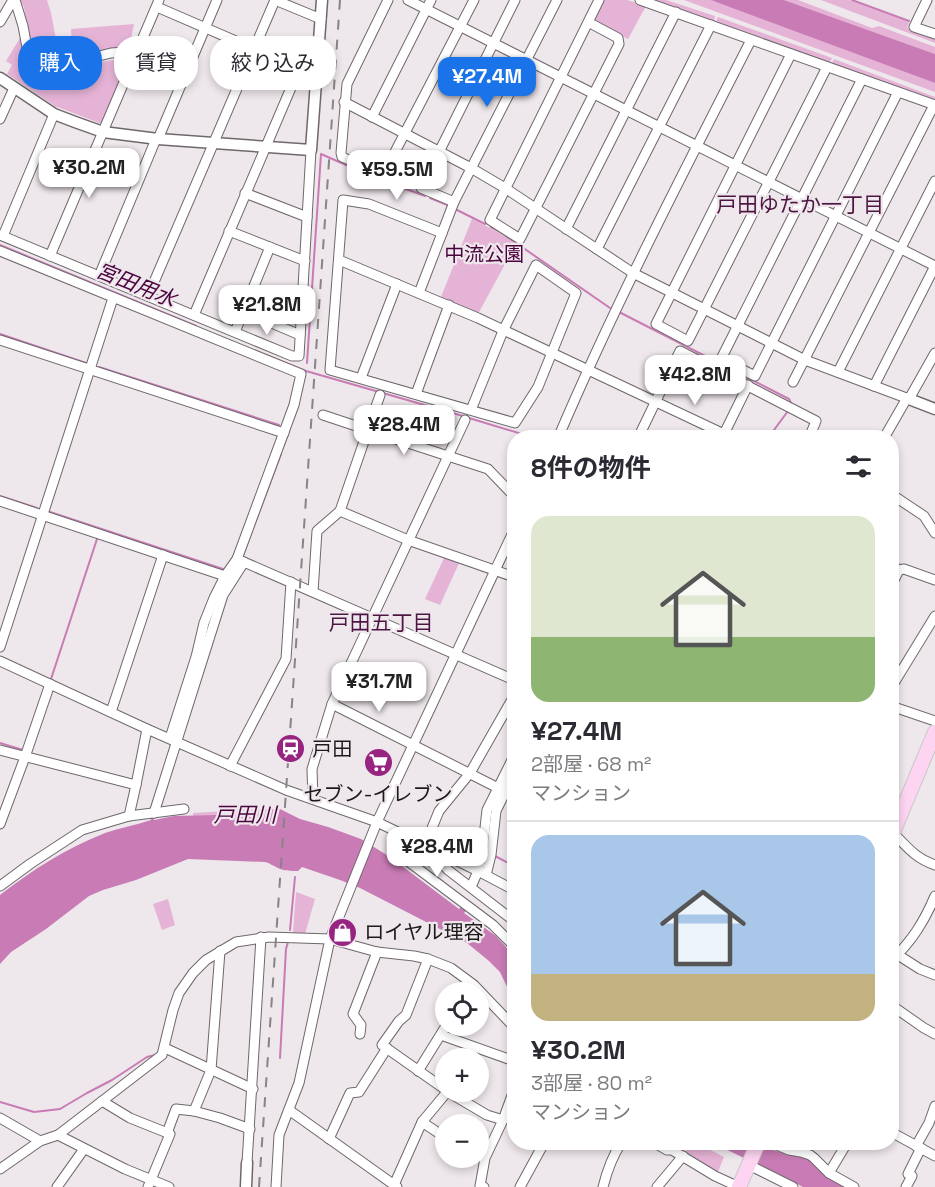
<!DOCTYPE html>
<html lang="ja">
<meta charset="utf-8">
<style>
body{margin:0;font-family:"Space Grotesk","Noto Sans JP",sans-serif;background:#f2f2f3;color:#2b2b33;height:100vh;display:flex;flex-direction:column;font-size:22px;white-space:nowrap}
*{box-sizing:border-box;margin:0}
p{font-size:20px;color:#7c7c81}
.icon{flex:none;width:33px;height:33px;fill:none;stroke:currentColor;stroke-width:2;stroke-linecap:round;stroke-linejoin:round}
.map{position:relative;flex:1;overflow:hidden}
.side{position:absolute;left:507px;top:430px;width:392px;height:720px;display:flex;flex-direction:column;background:#fff;border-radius:24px;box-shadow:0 3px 9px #0003}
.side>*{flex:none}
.top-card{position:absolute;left:18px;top:36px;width:399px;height:54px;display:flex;gap:12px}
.tools{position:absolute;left:435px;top:982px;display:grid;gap:12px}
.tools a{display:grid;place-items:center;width:54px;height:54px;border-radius:50%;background:#fff;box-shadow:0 3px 9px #0003;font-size:30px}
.price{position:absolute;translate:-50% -51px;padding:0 14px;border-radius:12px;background:#fff;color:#222;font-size:20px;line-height:39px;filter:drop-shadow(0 2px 3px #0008)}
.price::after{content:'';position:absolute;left:50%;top:36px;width:18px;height:14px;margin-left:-9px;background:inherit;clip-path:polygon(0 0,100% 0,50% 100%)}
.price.active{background:#1a73e8;color:#fff}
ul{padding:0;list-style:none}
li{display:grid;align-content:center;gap:12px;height:318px;padding:0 24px}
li+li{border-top:2px solid #e1e1e2}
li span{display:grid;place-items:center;height:186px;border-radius:18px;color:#555}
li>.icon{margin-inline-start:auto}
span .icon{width:108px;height:108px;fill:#fffc;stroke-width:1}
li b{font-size:26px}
h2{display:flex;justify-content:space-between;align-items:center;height:72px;padding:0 24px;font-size:26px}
.tag{padding:0 21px;border-radius:24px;background:#fff;box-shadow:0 3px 9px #0003;font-size:21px;line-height:54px}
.tag.active{background:#1a73e8;color:#fff}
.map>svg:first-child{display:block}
</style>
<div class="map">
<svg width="935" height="1187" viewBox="0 0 935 1187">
<rect width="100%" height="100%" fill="#eee7ec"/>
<g fill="#e5b3d6">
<path d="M20 0H47L51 13 56 39 29 40 24 7Z"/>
<path d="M603 0H627L646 6 628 39 595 22 594 19Z"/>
<path d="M649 0H666L715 16 714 22Z"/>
<path d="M684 0H711L736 8 935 83V92Z"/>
<path d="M784 0H798L872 28 879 26 935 47V54Z"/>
<path d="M821 0H849L909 22 907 28 935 38V43Z"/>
<path d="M718 17 832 58 829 64 715 23Z"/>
<path d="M134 24 129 48 118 47 73 58 71 29Z"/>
<path d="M20 38C27 75 49 74 80 67 96 63 111 60 126 58L129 63 102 124 55 106 7 74 12 65 6 61Z"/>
<path d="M834 59 935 97V103L831 65Z"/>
<path d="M472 219 504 235 516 244 478 314 441 297Z"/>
<path d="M445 556 460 561 440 605 425 599Z"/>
<path d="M262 809 257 814 193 816V813Z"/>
<path d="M296 892 315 899 305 934 293 933Z"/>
<path d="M168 899 175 925 162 930 153 904Z"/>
<path d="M680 1143H697L724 1157 717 1174 684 1154 687 1149Z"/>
</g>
<g fill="#c87bb4">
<path d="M711 0H784L935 54V83Z"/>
<path d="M262 809H280L300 819 328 827 361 839 390 857 459 909 462 906 467 909 464 913 496 936 514 956V999L509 991 500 972 489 961 467 943 360 888 340 880 302 867 298 871C291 871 284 871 278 868 273 866 270 863 265 862L188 859 136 880 103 890 89 896 46 929 11 952 0 964V895C32 870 67 848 105 833 120 828 136 825 151 820L150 817 153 816 154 820 174 816 257 814Z"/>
<path d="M710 1143H758L776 1151 806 1158 847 1187H803L790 1180 788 1187 787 1179 713 1143 712 1144Z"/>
</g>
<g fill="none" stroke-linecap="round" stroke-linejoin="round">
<g stroke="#c87bb4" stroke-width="2">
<path d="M852 0 909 21"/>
<path d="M430 198 450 206"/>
<path d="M455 209 485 224"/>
<path d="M491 227 499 231"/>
<path d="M506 236 610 308"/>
<path d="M0 245 196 326"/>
<path d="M619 312 789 399 791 403"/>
<path d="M0 334 86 363"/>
<path d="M266 355 306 371 463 416"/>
<path d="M307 363 321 154 371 176 425 196"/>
<path d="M99 367 279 425"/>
<path d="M469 418 535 438"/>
<path d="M768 438 788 411"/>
<path d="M282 450 288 434"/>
<path d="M0 496 37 508"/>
<path d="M50 512 223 569"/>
<path d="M242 558 281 454"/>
<path d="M891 562 901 565"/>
<path d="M51 679 97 539"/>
<path d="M0 743 23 750"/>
<path d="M495 856 514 866"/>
<path d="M290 930 295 877"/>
<path d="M280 1058 286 949 288 942"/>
<path d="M0 1102 34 1112 60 1109 87 1093 112 1080 147 1057 155 1055"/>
</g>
<defs>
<g id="minor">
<path d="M15 0 23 26 28 53 34 60 52 68 111 53 138 51"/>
<path d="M388 0 347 84 341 153 342 157 383 175 474 0"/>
<path d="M408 0 935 266"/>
<path d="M515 0 421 188 454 202 557 0"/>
<path d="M640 0 935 105"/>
<path d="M927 0 914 27 935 34"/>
<path d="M157 7 317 76"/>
<path d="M0 22 13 0"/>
<path d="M588 22 618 38 619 44 520 239 490 220 599 0"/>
<path d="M791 54 656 324 688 341 827 67"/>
<path d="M862 79 721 359 755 376 898 92"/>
<path d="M344 102 471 168 505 188 633 273 805 360 909 399 935 353"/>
<path d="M372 117 431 0"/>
<path d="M0 119 14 88"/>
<path d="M158 139 217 0"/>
<path d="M245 193 307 217"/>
<path d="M566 229 676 12"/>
<path d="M229 231 305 261"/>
<path d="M442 233 369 204 343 200 330 370 515 423 538 387 576 293 536 265 503 331 471 410"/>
<path d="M0 235 292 356H299L311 150"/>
<path d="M3 236 54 114"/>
<path d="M597 249 711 25"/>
<path d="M0 251 301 374 294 405 237 559 225 576 214 598 204 623 196 657 170 738"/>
<path d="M50 256 159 0"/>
<path d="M339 260 478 318 724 434"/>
<path d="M99 276 156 139"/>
<path d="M419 293 454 202"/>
<path d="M148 296 275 0 321 19"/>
<path d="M243 311 300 335"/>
<path d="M194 315 299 69"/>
<path d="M235 332 270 247"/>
<path d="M0 340 284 433"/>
<path d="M838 372 935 181"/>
<path d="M361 378 397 284"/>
<path d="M793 382 934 105"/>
<path d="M874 386 935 266"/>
<path d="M416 394 449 305"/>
<path d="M323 415 368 430 488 469 514 496"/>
<path d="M558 438C616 302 684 171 751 40"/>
<path d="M638 438 680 351 816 421 809 438"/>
<path d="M722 438 748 385"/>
<path d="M884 438 907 398"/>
<path d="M891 494 924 516 935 533"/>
<path d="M0 501 225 576"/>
<path d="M340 511 408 540 514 577"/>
<path d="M237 559 514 680"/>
<path d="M891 586 899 570 904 569 935 580"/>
<path d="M313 592 317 531 340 511 380 395"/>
<path d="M0 647 113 298"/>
<path d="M0 661 147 729 286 790 377 822 478 871 514 890"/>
<path d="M891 688 935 616"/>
<path d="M332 704 514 796"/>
<path d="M891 706 935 721"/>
<path d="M111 712 163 555"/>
<path d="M0 750 136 785 147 729"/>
<path d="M230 766 286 659 291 582"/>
<path d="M313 799 312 769 332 704 465 420"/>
<path d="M154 813 223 595 244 562"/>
<path d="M129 816 136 785"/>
<path d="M0 824 25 757 50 684"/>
<path d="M891 831C906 845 914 858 935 865"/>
<path d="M425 845 439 811 470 773 514 696"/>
<path d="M429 849 448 870 514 921"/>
<path d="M401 856 493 925 514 946"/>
<path d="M486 875 491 855 496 811 514 774"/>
<path d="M0 886 30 864 82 830 129 816 184 809"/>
<path d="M471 887 478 871 482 854 487 810 514 756"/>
<path d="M220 951 211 1070 194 1111 220 1118 250 1129"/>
<path d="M898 955 920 969 935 975"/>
<path d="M428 959 406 1015 399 1021 382 1045 446 1090"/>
<path d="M891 961C912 941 924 922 935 896"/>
<path d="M891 1005 924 1028 935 1034"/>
<path d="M360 1034 361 1025 353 1014 377 952"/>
<path d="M441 1035 514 1061"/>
<path d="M165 1048 253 1089"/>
<path d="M418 1071 446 1026"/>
<path d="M448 1092 487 1115 503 1120"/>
<path d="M102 1101 130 1118 170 1134 148 1187"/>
<path d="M289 1110 397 1187"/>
<path d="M0 1118 40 1141"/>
<path d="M422 1122 446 1138"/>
<path d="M891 1132 935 1156"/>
<path d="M167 1133 176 1109 194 1111"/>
<path d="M58 1135 125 1169 169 1187"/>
<path d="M329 1139 350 1093 359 1092 387 1048"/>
<path d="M655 1143 667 1150H672L715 1176 739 1187"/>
<path d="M772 1143 789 1150 801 1152 810 1155 814 1158 829 1173 854 1187"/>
<path d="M916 1146 929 1123 935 1106"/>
<path d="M247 1163 261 937"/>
<path d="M749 1165 793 1187"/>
<path d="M0 1169 40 1141 58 1135 162 1055 173 1010 179 993 193 973 206 960 236 942 269 937 330 939 377 952 414 956 428 959 451 968 474 985 514 1027"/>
<path d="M829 1173 847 1143"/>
<path d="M394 1185 422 1122 447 1092"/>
<path d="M57 1187 84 1149"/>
<path d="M276 1187 279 1135 299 1083 330 939 377 822 514 530"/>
<path d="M484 1187 480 1186 485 1158 503 1120 514 1090"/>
<path d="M520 1187 544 1143"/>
<path d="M603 1187C607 1171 612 1157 621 1143"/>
<path d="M657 1187 683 1156"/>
<path d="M906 1187 912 1176 908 1174 921 1148"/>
</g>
<g id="tertiary">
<path d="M0 78 54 114 75 122 103 132 158 139 311 150 322 0"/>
<path d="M909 399 935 409"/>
<path d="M246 1187 247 1163"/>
</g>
<g id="primary">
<path d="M891 837 935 732"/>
<path d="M739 1187 758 1143"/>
</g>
</defs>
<use href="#minor" stroke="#6e686c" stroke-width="11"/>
<use href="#tertiary" stroke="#6e686c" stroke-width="13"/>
<use href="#primary" stroke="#c9c8c8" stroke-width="16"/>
<use href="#minor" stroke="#fff" stroke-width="9"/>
<use href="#tertiary" stroke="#fff" stroke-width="10"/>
<use href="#primary" stroke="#fdd4f1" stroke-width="14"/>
<path stroke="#878386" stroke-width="2" stroke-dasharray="10 10" stroke-linecap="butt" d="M259 1187 340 0"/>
</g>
<defs>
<symbol id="station-disc" viewBox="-11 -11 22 22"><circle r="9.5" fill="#972481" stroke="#eee7ec"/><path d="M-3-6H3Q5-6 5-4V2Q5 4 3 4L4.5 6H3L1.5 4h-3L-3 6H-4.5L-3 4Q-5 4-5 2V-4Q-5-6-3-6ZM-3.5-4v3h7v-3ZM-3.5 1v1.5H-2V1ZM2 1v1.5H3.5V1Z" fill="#fff"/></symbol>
<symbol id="supermarket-disc" viewBox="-11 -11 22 22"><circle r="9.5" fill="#972481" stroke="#eee7ec"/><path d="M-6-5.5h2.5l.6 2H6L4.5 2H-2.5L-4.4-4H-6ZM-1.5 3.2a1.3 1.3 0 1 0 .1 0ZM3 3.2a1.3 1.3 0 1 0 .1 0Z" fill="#fff"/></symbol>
<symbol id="shop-disc" viewBox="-11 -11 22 22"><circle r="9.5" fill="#972481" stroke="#eee7ec"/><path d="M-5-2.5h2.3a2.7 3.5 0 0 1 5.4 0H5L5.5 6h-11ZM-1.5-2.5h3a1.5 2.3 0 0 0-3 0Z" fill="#fff"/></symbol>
</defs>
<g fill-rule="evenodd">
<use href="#station-disc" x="274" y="732" width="33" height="33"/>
<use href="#supermarket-disc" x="362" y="746" width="33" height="33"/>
<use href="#shop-disc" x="326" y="916" width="33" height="33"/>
</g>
<g text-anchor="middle" stroke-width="4.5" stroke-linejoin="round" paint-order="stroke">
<g font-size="20" fill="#4a033d" stroke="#eee7ec">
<text x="484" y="261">中流公園</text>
</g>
<g font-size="20" fill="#1c1a1b" stroke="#eee7ec" text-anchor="start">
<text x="312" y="756">戸田</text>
<text x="378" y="801" text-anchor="middle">セブン-イレブン</text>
<text x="364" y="939">ロイヤル理容</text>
</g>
<g font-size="21" fill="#4d1642" stroke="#eee7ec">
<text x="800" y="212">戸田ゆたか一丁目</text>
<text x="381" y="630">戸田五丁目</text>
</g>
<g font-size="21" font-style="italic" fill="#4a033e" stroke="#eee7ec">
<text transform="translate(136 285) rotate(22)" y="7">宮田用水</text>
<text x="245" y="822">戸田川</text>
</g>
</g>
</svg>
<div class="tools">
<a><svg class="icon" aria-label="locate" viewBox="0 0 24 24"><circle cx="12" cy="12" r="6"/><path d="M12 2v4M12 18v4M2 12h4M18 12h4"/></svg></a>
<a>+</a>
<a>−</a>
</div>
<b class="price active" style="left:487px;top:108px">¥27.4M</b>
<b class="price" style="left:89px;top:199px">¥30.2M</b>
<b class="price" style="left:397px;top:201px">¥59.5M</b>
<b class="price" style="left:267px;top:336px">¥21.8M</b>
<b class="price" style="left:695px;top:406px">¥42.8M</b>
<b class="price" style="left:404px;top:456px">¥28.4M</b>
<b class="price" style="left:379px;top:713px">¥31.7M</b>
<b class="price" style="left:437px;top:878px">¥28.4M</b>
<div class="top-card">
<a class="tag active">購入</a>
<a class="tag">賃貸</a>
<a class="tag">絞り込み</a>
</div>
<section class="side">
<h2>8件の物件<svg class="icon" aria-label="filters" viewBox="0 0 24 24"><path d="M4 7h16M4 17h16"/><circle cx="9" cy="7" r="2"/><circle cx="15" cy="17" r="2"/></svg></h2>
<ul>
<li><span style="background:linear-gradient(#dfe7d0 65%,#8fb573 0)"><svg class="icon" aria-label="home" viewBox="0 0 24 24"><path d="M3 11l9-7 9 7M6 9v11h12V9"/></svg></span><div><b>¥27.4M</b><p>2部屋 · 68 m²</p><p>マンション</p></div></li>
<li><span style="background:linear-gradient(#a9c7e8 75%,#c2b280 0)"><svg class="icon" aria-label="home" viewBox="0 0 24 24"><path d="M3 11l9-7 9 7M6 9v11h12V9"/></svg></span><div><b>¥30.2M</b><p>3部屋 · 80 m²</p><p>マンション</p></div></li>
</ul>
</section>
</div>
